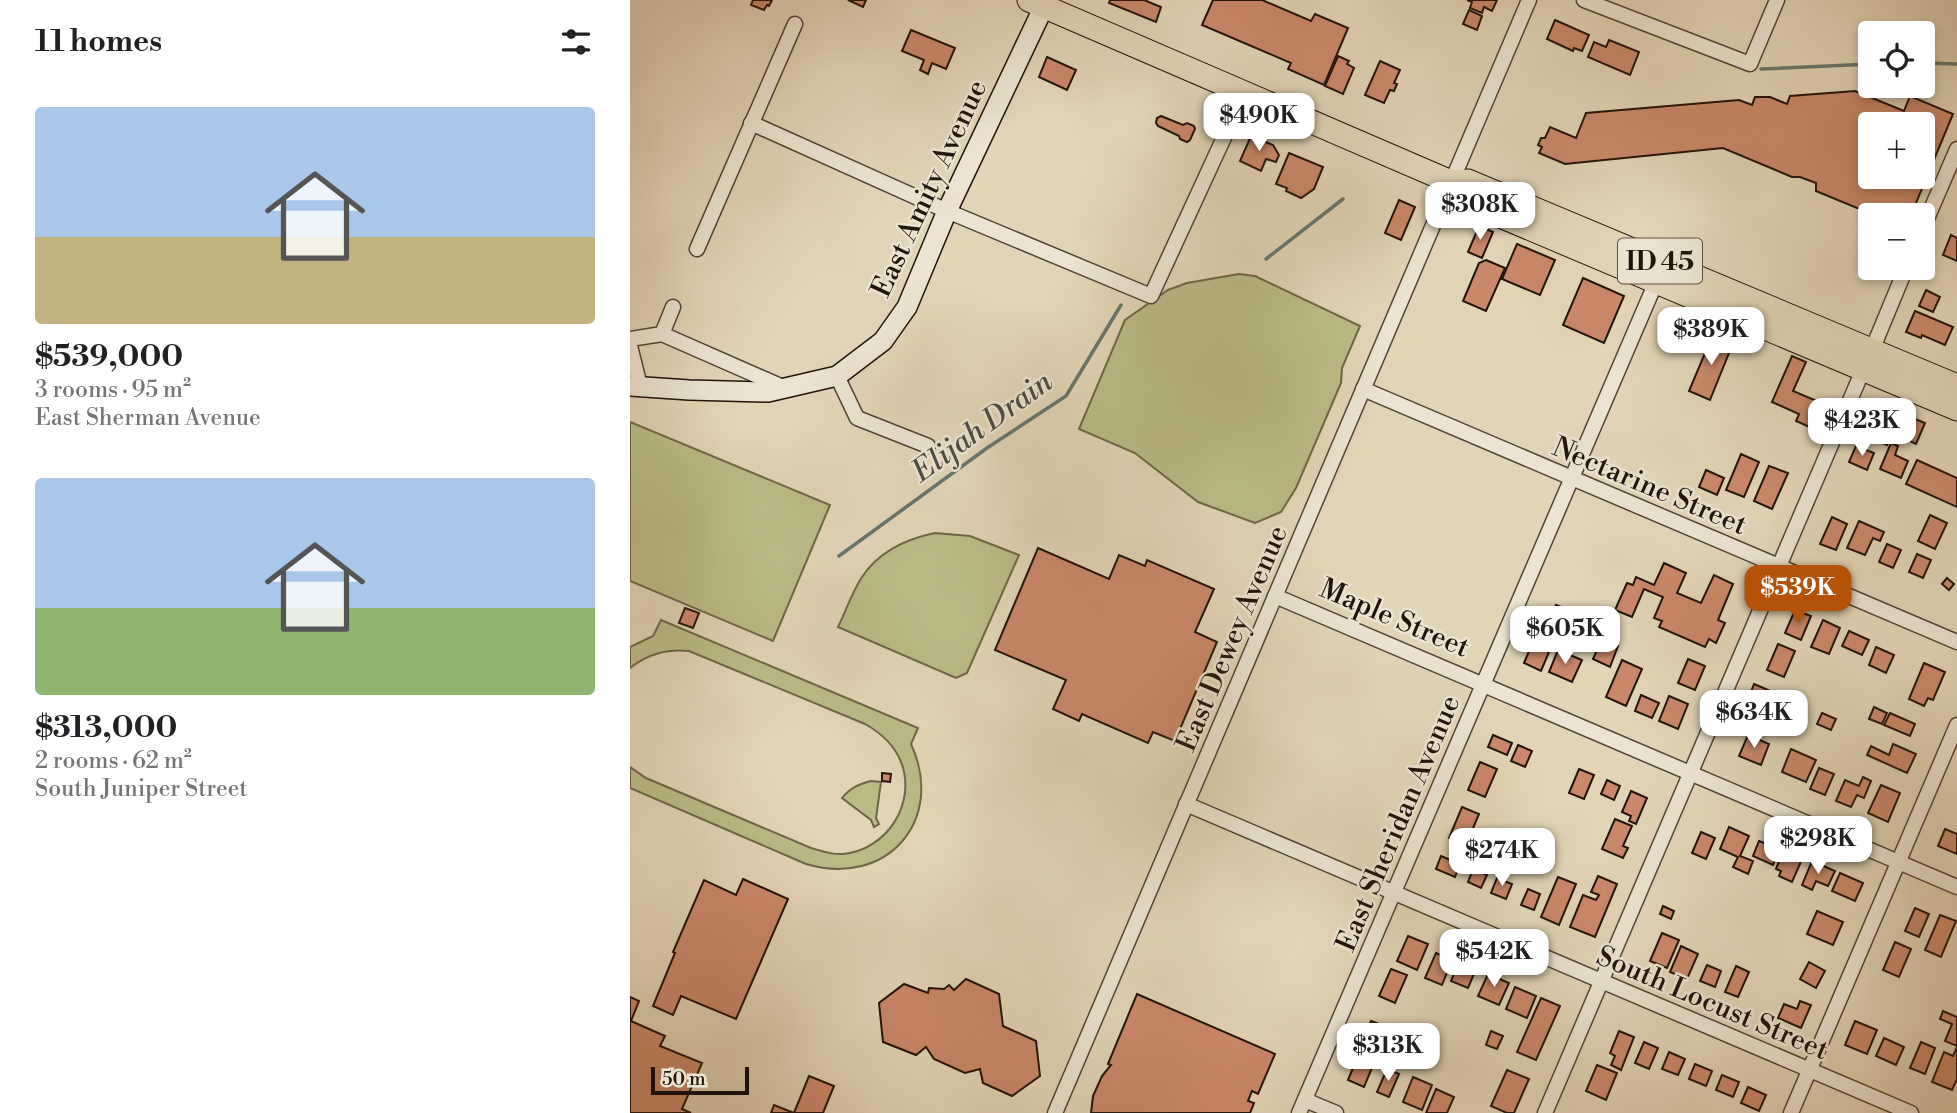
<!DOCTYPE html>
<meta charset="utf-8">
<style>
body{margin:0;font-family:"Libre Bodoni",serif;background:#f2f2f2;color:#202124;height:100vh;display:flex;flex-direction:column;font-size:26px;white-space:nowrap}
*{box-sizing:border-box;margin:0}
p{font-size:23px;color:#757577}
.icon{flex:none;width:38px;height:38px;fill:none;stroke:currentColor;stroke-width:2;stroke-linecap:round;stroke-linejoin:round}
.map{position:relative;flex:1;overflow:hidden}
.side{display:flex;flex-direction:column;background:#fff;width:630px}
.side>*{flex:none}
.buttons{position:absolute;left:1228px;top:21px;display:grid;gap:14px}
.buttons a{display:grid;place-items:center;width:77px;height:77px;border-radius:7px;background:#fff;box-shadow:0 4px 10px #0003;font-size:35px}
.scale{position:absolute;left:21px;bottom:18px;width:98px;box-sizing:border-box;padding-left:7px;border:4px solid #22120a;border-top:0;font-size:19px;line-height:24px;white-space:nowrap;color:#22120a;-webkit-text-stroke:5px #ece4d0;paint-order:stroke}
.price{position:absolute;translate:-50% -60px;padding:0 16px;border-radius:14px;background:#fff;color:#222;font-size:23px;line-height:46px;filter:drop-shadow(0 2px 4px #0008)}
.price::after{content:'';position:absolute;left:50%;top:42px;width:21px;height:16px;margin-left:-10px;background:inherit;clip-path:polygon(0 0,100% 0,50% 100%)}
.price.active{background:#b45309;color:#fff}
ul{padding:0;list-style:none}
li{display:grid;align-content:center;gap:14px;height:371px;padding:0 35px}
li span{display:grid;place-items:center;height:217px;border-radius:7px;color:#555}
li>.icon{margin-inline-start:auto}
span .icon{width:126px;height:126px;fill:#fffc;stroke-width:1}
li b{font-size:30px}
h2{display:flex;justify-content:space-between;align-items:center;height:84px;padding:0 35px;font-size:30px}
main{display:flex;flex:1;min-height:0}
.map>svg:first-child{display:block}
</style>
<main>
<section class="side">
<h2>11 homes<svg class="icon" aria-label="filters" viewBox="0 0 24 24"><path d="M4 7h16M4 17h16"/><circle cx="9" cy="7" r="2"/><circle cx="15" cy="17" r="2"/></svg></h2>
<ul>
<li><span style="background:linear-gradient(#a9c7e8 60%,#c2b280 0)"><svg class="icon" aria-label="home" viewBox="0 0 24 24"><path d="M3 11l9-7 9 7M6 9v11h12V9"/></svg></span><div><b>$539,000</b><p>3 rooms · 95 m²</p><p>East Sherman Avenue</p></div></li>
<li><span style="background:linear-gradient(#a9c7e8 60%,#8fb573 0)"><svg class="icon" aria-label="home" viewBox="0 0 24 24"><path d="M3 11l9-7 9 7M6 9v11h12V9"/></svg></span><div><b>$313,000</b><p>2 rooms · 62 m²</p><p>South Juniper Street</p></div></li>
</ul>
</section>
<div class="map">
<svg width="1327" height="1113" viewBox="0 0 1327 1113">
<rect width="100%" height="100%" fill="#e2d5b6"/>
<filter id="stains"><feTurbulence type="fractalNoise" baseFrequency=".00286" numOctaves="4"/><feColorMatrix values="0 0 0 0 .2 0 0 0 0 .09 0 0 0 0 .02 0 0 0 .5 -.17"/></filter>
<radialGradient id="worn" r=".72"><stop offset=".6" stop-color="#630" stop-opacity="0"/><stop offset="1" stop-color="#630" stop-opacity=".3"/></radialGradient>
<g fill="#bb8" stroke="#6e6649" stroke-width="2">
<path d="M609 274 625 276 730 326 712 368 711 383 666 488 651 512 625 523 568 502 505 453 449 429 495 320 538 290 557 283Z"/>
<path d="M0 422 200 505 143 641 0 581Z"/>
<path d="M305 533 340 536 389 555 337 673 326 678 208 627C216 611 222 592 232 577 249 551 276 539 305 533Z"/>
<path d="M31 620 288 728 281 744C316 820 257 888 176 864L0 788V767L16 778 181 848C192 851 202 855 213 854 257 850 287 803 271 762 264 744 251 733 235 724L59 651C36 649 18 654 0 668V647L23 636Z"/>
<path d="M241 781 251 782 246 818 249 824 244 827 241 820 212 798C220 788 229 784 241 781Z"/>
</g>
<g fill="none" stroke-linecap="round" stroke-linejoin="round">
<g stroke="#67766b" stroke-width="3.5">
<path d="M1293 63 1327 64"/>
<path d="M1131 69 1241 64"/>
<path d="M636 259 713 199"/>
<path d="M209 556 357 448 436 396 491 305"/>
</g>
</g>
<g fill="#ca886a" stroke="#22120a" stroke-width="2" fill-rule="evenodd">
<path d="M123 0H142L139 6 137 5 134 10 121 5Z"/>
<path d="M218 0H236L233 7Z"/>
<path d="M480 0H514L531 7 526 22 479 3Z"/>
<path d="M583 0H632L681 21 685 14 718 28 694 85 658 69 661 63 572 25Z"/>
<path d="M837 0H867L862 11 854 7 852 13 840 8 842 2Z"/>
<path d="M839 10 852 16 847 30 833 24Z"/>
<path d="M925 20 959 35 952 51 944 48 943 51 917 39Z"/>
<path d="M281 30 325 48 316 69 302 63 298 74 290 70 294 60 272 51Z"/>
<path d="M979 40 1009 52 1000 75 958 57 964 42 976 47Z"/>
<path d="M708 56 719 61 717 64 724 68 713 94 695 86Z"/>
<path d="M417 57 446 70 437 90 409 77Z"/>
<path d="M750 61 770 70 764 83 767 84 764 91 760 90 754 103 735 95Z"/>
<path d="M1225 91 1274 111 1280 96 1323 114 1281 215H1265L1256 212 1255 215H1244L1186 191V183L1170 177H1162L1093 148 935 164 909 153 912 147 908 145 911 138H915L920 127 946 138 956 113 1109 100 1122 105 1125 97H1140L1157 104 1160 96ZM1241 124H1293V177H1241Z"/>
<path d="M531 116 553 125 557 123 564 126 565 129 560 140 557 142 550 139 549 136 528 126 526 123 527 118Z"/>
<path d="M621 136 643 145 649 155 646 162 636 159 631 171 610 161Z"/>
<path d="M659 153 693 167 684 189 671 198 656 191 657 188 646 184Z"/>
<path d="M769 200 785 207 771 240 755 233Z"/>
<path d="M849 226 863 232 852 258 838 252Z"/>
<path d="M1321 235 1327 238V261L1313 255Z"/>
<path d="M887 244 925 260 910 295 872 279Z"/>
<path d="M856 260 875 268 856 311 833 301 849 263Z"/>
<path d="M953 278 994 296 974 343 933 325Z"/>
<path d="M1296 290 1310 297 1303 312 1289 306Z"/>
<path d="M1285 311 1323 327 1315 345 1292 335 1291 338 1276 332Z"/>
<path d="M1083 334 1103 343 1080 400 1059 391Z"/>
<path d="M1162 356 1176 362 1163 391 1194 404 1184 429 1166 421 1169 414 1142 402Z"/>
<path d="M1251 406 1270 414 1257 445 1238 437Z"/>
<path d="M1280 417 1295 423 1286 444 1271 437Z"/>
<path d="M1261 443 1268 446 1265 455 1278 461 1271 478 1250 469Z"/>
<path d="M1226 446 1244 453 1237 470 1219 462Z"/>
<path d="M1111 454 1129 462 1114 497 1096 490Z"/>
<path d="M1287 460 1327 478V507L1276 484Z"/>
<path d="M1139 466 1158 473 1142 509 1124 501Z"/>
<path d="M1076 470 1094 478 1087 495 1069 487Z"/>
<path d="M1300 515 1317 523 1305 549 1288 541Z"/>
<path d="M1202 517 1217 524 1206 550 1190 544Z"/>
<path d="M1229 521 1254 532 1250 541 1243 538 1235 555 1217 548Z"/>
<path d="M1257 544 1271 550 1263 568 1249 562Z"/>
<path d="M408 548 479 579 489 555 515 566 517 560 584 589 565 632 587 642 545 741 523 732 518 743 452 714 449 721 423 709 436 680 365 650Z"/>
<path d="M1287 554 1301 560 1293 578 1279 572Z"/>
<path d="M1034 563 1056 573 1047 593 1071 603 1084 575 1103 584 1088 620 1095 623 1086 643 1079 639 1075 647 1029 627 1032 621 1024 618 1033 597 1014 589 1002 617 985 610 997 583 1003 585 1006 577 1024 585Z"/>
<path d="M1317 578 1324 584 1319 590 1312 584Z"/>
<path d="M926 605 941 611 928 642 913 635Z"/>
<path d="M55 608 69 613 63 628 49 623Z"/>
<path d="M1165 610 1181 616 1171 640 1155 633Z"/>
<path d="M1193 620 1210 628 1199 654 1181 647Z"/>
<path d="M1219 631 1239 640 1232 655 1212 646Z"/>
<path d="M972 639 988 646 980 667 963 659Z"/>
<path d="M902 644 919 652 911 671 894 663Z"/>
<path d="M1148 644 1165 651 1154 677 1137 670Z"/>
<path d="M1246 647 1264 655 1256 673 1239 665Z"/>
<path d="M928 650 952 660 942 682 919 672Z"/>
<path d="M1058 659 1075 666 1065 690 1048 683Z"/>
<path d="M992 660 1012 669 996 706 976 697Z"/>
<path d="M1294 663 1315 672 1303 700 1298 698 1294 706 1279 699Z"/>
<path d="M1124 684 1157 698 1142 734 1123 726 1132 703 1119 697Z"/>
<path d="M1011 695 1029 703 1022 718 1005 711Z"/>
<path d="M1039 696 1058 704 1048 729 1029 721Z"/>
<path d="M1244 707 1257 713 1252 724 1239 719Z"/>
<path d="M1192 713 1206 719 1201 730 1187 724Z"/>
<path d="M1260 713 1285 724 1280 736 1254 725Z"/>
<path d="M863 735 882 743 877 755 858 747Z"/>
<path d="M1118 735 1139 744 1131 765 1109 756Z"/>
<path d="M1263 744 1286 754 1277 773 1237 755 1241 746 1259 755Z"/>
<path d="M888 745 902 751 895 767 881 761Z"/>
<path d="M1161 749 1186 760 1176 782 1152 772Z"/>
<path d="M850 762 867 769 855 797 838 790Z"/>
<path d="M1189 768 1204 774 1195 795 1180 789Z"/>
<path d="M949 769 964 775 954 799 939 793Z"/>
<path d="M252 773 261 774 260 782 252 781Z"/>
<path d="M1233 777 1241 781 1234 798 1227 795 1221 807 1206 801 1215 780 1229 786Z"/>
<path d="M977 780 990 786 984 800 971 794Z"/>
<path d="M1251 785 1270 793 1258 822 1238 813Z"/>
<path d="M1001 791 1017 798 1006 824 999 821 1001 816 992 812Z"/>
<path d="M832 807 849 814 836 845 819 838Z"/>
<path d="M985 819 1002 826 993 846 998 848 993 858 972 849Z"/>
<path d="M1099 827 1119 836 1110 856 1123 861 1118 874 1103 867 1108 857 1090 849Z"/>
<path d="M1315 829 1327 834V854L1308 846Z"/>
<path d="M1071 832 1085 838 1076 859 1062 853Z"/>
<path d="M1129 841 1149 849 1143 865 1123 856Z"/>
<path d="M1154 849 1173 857 1162 882 1149 876 1151 871 1146 869Z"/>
<path d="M811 856 830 864 825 877 806 869Z"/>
<path d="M1182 861 1205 871 1198 886 1186 881 1182 890 1172 885Z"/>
<path d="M843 869 857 875 851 888 838 882Z"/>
<path d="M1210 873 1233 883 1225 901 1202 891Z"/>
<path d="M968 876 987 884 965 937 940 927 953 895 966 900 969 895 961 892Z"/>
<path d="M928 877 946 884 929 925 911 917Z"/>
<path d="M867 878 882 884 876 899 861 893Z"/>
<path d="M113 879 158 899 106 1019 51 996 43 1015 23 1006 45 953 43 952 74 880 106 895Z"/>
<path d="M898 889 910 894 904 910 891 905Z"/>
<path d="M1033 906 1044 911 1041 919 1030 914Z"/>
<path d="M1285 908 1299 914 1289 937 1275 931Z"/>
<path d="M1187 911 1213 922 1203 945 1177 934Z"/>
<path d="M1310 915 1326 921 1311 957 1295 950Z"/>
<path d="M1032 933 1049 940 1037 968 1020 961Z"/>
<path d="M778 936 798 944 787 970 767 961Z"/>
<path d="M1265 942 1281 949 1269 977 1253 970Z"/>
<path d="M1051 946 1068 954 1057 979 1040 972Z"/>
<path d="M806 953 822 960 812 985 795 978Z"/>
<path d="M829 962 846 969 838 988 821 981Z"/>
<path d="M1179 962 1195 971 1186 988 1170 979Z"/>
<path d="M1077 965 1091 971 1085 987 1070 981Z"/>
<path d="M1106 966 1119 972 1108 997 1095 992Z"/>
<path d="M761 969 777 975 765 1003 749 996Z"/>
<path d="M858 974 879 983 869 1005 848 996Z"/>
<path d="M336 979 369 994 373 1026 406 1041 410 1076 382 1096 353 1083 350 1069 335 1073 304 1059 296 1047 286 1055 253 1042 249 1003 274 984 298 993 299 988 314 989 319 985 324 990Z"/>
<path d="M885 987 906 996 897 1018 876 1009Z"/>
<path d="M507 994 645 1054 628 1094 622 1091 618 1101 624 1103 620 1113H461L463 1096 472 1076 481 1065 478 1064Z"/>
<path d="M0 997 9 1001 1 1021 35 1036 30 1046 72 1063 52 1109 61 1113H0Z"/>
<path d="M911 998 930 1006 906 1060 887 1052Z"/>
<path d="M1170 1001 1181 1005 1171 1028 1148 1018 1154 1004 1167 1009Z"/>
<path d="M1313 1011 1327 1017V1046L1315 1041 1322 1024 1310 1019Z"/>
<path d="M741 1021 757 1027 746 1053 730 1046Z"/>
<path d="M1225 1021 1247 1030 1237 1054 1215 1045Z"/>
<path d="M861 1031 873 1036 867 1049 856 1045Z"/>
<path d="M989 1031 1004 1037 991 1070 981 1065 985 1056 980 1053Z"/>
<path d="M1254 1038 1274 1047 1266 1065 1246 1056Z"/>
<path d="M1014 1042 1028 1048 1019 1069 1005 1063Z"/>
<path d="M1291 1042 1305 1048 1295 1074 1280 1068Z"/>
<path d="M1327 1047V1079L1322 1090 1302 1082 1314 1052 1323 1056Z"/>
<path d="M1039 1052 1055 1059 1048 1075 1032 1069Z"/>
<path d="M729 1053 738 1057 737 1060 744 1063 734 1087 718 1080Z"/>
<path d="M1065 1064 1082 1071 1076 1086 1059 1079Z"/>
<path d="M967 1065 987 1073 976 1100 956 1091Z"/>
<path d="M757 1069 769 1074 759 1097 747 1092Z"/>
<path d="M877 1070 899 1079 884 1113H877L861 1106Z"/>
<path d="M1092 1075 1109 1082 1103 1097 1086 1090Z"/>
<path d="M179 1076 204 1086 193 1113H141L144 1105 164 1113Z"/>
<path d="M783 1077 802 1085 792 1110 773 1102Z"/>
<path d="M1118 1087 1136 1095 1129 1111 1111 1103Z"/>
<path d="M806 1089 824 1097 817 1113H796Z"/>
</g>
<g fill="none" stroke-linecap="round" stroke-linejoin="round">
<defs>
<g id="street">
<path d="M954 0 1120 64 1147 0"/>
<path d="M121 123 317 211 521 296 614 94"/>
<path d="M1293 228 1327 149"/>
<path d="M67 249 165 24"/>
<path d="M32 334 155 388"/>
<path d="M0 339 32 334 43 307"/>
<path d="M0 346 10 386"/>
<path d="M1242 350 1276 268"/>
<path d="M207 376 227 418 298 446"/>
<path d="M733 389 1327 642"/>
<path d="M645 596 1327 887"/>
<path d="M556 804 1281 1113"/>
<path d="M675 1100 706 1113"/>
<path d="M425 1113 899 0"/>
<path d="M669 1113 1026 282"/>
<path d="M915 1113 1233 370"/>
<path d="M1161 1113 1327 725"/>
</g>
<path id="secondary" d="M0 386 59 390 138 392 207 376 253 341 277 307 317 211 417 0"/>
<g id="primary">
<path d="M399 0 821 182 838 181 1327 386"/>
<path d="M821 182 830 199 1327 409"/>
</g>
</defs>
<use href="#street" stroke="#524335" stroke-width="17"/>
<use href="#secondary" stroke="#22120a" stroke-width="22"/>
<use href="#primary" stroke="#22120a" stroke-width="25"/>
<use href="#street" stroke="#ece4d0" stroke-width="14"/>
<use href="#secondary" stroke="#ece4d0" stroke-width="19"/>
<use href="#primary" stroke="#e2d5b6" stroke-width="23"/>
</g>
<g text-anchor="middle" stroke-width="5" stroke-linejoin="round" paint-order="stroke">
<rect fill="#ece4d0" stroke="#5f5145" stroke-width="2" x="988" y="238.5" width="84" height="45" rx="5"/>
<g font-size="26" font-weight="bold" fill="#22120a">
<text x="1030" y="270">ID 45</text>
</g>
<g font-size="28" fill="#22120a" stroke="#ece4d0">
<text transform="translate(298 188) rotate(-65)" y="10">East Amity Avenue</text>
<text transform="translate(1020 485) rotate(23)" y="10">Nectarine Street</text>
<text transform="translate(765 617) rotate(23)" y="10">Maple Street</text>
<text transform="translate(601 638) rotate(-67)" y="10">East Dewey Avenue</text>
<text transform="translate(767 823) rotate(-67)" y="10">East Sheridan Avenue</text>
<text transform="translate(1083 1002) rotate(23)" y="10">South Locust Street</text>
</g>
<g font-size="30" font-style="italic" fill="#4a4c42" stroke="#ece4d0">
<text transform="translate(352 426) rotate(-36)" y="10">Elijah Drain</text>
</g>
</g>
<rect width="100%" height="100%" filter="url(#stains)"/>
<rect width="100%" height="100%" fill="url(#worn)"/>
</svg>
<div class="buttons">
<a><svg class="icon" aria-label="locate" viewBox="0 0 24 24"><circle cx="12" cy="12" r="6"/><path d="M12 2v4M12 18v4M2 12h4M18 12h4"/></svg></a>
<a>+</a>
<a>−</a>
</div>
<div class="scale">50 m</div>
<b class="price" style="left:629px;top:153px">$490K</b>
<b class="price" style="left:850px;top:242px">$308K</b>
<b class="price" style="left:1081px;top:367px">$389K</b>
<b class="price" style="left:1232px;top:458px">$423K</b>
<b class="price active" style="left:1168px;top:625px">$539K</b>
<b class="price" style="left:935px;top:666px">$605K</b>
<b class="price" style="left:1124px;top:750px">$634K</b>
<b class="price" style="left:1188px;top:876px">$298K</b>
<b class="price" style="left:872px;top:888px">$274K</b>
<b class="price" style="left:864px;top:989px">$542K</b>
<b class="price" style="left:758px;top:1083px">$313K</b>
</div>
</main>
